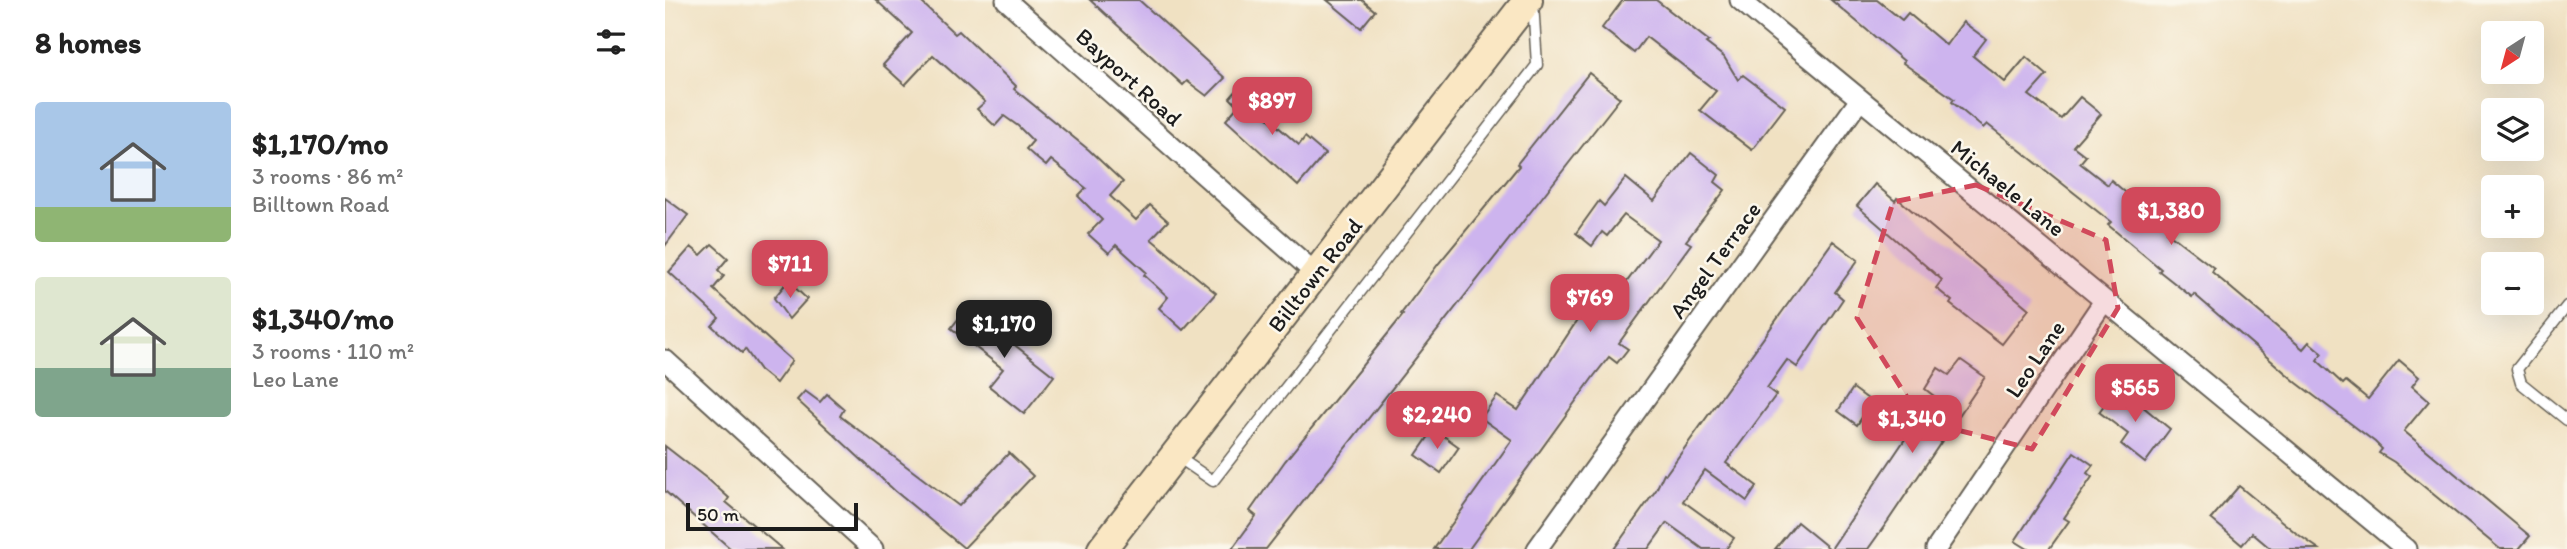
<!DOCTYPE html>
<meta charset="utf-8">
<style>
body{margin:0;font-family:Itim,sans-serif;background:#f2f2f2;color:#222;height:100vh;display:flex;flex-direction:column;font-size:26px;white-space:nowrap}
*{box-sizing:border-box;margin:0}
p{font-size:23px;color:#767676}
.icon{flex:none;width:38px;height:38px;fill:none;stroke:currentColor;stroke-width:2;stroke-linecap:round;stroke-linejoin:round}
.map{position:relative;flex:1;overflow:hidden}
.side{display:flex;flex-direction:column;background:#fff;width:665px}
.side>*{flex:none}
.needle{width:46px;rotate:216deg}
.tools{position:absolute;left:1816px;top:21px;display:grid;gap:14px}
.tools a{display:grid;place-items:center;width:63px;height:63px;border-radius:7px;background:#fff;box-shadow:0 7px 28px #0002;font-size:35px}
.scale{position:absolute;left:21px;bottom:18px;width:172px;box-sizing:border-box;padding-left:7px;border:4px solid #1c1c1c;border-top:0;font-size:19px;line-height:24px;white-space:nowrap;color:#1c1c1c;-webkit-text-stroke:5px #fbf7ec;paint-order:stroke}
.price{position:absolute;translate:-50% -60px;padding:0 16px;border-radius:14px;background:#d1495b;color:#fff;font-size:23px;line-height:46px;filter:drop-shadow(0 2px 4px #0008)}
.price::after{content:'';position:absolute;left:50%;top:42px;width:21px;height:16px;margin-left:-10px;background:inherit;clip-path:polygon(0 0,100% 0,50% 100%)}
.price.active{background:#222;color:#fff}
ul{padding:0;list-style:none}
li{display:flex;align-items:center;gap:21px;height:175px;padding:0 35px}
li span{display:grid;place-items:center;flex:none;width:196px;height:140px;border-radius:7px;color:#555}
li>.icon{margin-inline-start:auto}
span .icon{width:84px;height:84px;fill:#fffc;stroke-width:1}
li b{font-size:30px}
h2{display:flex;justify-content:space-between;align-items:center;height:84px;padding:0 35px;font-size:30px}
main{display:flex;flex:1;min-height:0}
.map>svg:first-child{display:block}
</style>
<main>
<section class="side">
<h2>8 homes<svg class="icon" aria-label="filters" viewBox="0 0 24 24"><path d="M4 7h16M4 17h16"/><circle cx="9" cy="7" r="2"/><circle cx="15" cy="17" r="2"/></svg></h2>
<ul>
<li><span style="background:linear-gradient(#a9c7e8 75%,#8fb573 0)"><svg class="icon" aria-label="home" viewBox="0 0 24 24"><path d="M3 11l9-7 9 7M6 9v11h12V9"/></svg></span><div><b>$1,170/mo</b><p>3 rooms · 86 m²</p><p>Billtown Road</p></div></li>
<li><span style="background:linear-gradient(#dfe7d0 65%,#7fa58c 0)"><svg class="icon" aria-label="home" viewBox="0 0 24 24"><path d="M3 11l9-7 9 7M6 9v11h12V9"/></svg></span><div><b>$1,340/mo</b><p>3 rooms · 110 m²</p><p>Leo Lane</p></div></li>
</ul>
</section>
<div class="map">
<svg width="1902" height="549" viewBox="0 0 1902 549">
<rect width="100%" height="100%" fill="#fbf7ec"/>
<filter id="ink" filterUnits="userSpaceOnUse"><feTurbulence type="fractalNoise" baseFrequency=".0143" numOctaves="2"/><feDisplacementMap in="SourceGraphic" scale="14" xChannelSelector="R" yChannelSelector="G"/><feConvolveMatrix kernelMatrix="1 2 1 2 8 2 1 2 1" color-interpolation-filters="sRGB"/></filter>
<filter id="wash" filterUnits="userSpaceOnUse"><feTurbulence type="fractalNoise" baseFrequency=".00686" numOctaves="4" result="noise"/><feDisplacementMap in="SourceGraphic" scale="28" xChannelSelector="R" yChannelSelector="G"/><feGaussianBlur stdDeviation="1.57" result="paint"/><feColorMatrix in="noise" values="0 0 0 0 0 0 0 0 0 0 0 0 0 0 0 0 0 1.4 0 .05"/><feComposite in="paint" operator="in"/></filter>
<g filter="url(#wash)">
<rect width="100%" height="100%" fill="#f0e1c2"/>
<g id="blocks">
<g fill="#cdb4ee">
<path d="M211 0H254L290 34 294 31 351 86 349 89 424 150 458 182 445 196 471 220 485 205 503 221 486 239 551 293 518 330 494 308 503 297 479 275 481 272 451 245 444 253 423 234 437 220 413 196 421 188 386 160 381 166 370 157 361 149 368 141 353 126 339 116 330 126 312 109 320 102 268 55 240 85 218 65 247 33Z"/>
<path d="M425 0H474L560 78 542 96 522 81 518 85Z"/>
<path d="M662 0H697L710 11 696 28Z"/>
<path d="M958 0H991L1044 41 1041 43 1059 57 1073 80 1078 75 1120 107 1087 150 1035 110 1051 91 981 37 969 53 937 28Z"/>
<path d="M1166 0H1212L1237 20 1243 13 1281 45 1298 22 1321 39 1308 56 1340 82 1361 57 1382 75 1364 95 1396 119 1415 97 1436 114 1408 146 1421 156 1415 163 1443 185 1446 180 1487 215 1493 209 1509 223 1502 232 1549 268 1547 272 1638 349 1644 342 1657 353 1652 360 1678 384 1681 381 1703 399 1734 360 1754 377 1747 386 1764 401 1739 431 1865 536 1854 549H1835L1729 462 1714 453 1717 449 1710 442 1632 383 1529 294 1527 297 1494 271 1496 269 1443 225 1446 222 1322 124 1318 128 1287 102 1289 99 1238 63 1239 61Z"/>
<path d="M924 73 955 98 601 549H567L591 516 585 511 620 461 738 315 736 314 774 263 854 166 852 164Z"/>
<path d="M580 81 599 98 591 107 603 118 634 145 640 137 660 154 633 186 561 120 573 106 565 98Z"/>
<path d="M1026 153 1054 175 1050 182 1060 190 1021 241 1026 244 954 343 963 349 952 363 944 357 929 376 804 549H769L847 440 816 418 832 396 853 410 917 313 931 323 993 240 959 215 942 236 937 232 927 246 911 233 934 201 939 206 961 178 989 201Z"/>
<path d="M1210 184 1230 201 1232 198 1364 309 1337 344 1285 304 1287 301 1271 288 1277 280 1192 206Z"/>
<path d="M0 198 23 215 0 246Z"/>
<path d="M1168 241 1193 260 1170 292 1178 299 1132 367 1122 360 1102 388 1111 395 1061 463 1092 486 1082 501 1040 470 1018 501 1069 538 1061 549H1038L1002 523 983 549H949L991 490 999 473 1001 474Z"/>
<path d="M47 244 63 258 53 270 59 276 48 289 127 361 111 383 95 370 80 349 77 353 47 326 54 318 4 272 26 247 36 255Z"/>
<path d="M123 281 142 299 124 319 109 298Z"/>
<path d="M306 303 336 327 332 331 389 376 359 414 324 386 338 369 286 328Z"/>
<path d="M1296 360 1320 377 1223 521 1203 549H1166L1269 396 1260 389 1273 368 1284 375Z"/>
<path d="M1453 386 1505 429 1480 463 1456 444 1463 434 1434 412Z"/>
<path d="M1188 388 1207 402 1192 425 1173 411Z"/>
<path d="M140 391 155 402 162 394 179 409 175 416 294 506 344 453 368 476 299 548 230 491 132 400Z"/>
<path d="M769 429 794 447 776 473 751 455Z"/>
<path d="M0 446 45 481 64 498 61 502 117 549H66L11 501 0 491Z"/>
<path d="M1409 452 1428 465 1422 473 1427 477 1399 518 1404 521 1384 549H1363L1350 541Z"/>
<path d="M1574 486 1631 533 1654 549H1606L1587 533 1577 545 1546 519Z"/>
<path d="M1132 522 1165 549H1110Z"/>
</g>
</g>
</g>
<g filter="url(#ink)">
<use href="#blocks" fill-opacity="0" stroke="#666156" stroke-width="2"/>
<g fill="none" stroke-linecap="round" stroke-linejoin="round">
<defs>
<g id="lane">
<path d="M1902 306 1852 369 1856 383 1902 420"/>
<path d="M513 457 548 481 872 65 868 2"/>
</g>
<g id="street">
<path d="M341 0 650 273"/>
<path d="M1075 0 1741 549"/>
<path d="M0 360 208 549"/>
<path d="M872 549 1194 101"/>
<path d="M1271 549 1439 301"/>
</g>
<path id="secondary" d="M437 549 863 0"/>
</defs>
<use href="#lane" stroke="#666156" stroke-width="13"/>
<use href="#street" stroke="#666156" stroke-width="23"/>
<use href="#secondary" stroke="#666156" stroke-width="32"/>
<use href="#lane" stroke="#fff" stroke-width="10"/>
<use href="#street" stroke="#fff" stroke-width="19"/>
<use href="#secondary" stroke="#fae7c3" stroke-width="28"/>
</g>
</g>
<path fill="#d1495b" fill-opacity="0.2" stroke="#d1495b" stroke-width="5" stroke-dasharray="14 9" stroke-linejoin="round" d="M1311 185 1441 240 1453 308 1367 449 1257 421 1192 318 1228 202Z"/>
<g text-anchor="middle" stroke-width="5" stroke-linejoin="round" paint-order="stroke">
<g font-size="23" fill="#1c1c1c" stroke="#fbf7ec">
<text transform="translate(464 77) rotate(42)" y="8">Bayport Road</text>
<text transform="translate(1343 188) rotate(39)" y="8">Michaele Lane</text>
<text transform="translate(1050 260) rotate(-54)" y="8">Angel Terrace</text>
<text transform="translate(650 275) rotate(-52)" y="8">Billtown Road</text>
<text transform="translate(1370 359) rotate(-56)" y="8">Leo Lane</text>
</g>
</g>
</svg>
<div class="tools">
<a><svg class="needle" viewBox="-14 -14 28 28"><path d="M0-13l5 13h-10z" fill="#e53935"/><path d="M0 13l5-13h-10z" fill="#767676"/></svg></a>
<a><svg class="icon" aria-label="layers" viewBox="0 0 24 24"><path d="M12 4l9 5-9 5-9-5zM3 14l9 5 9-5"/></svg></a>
<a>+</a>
<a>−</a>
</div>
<div class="scale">50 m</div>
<b class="price" style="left:607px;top:137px">$897</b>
<b class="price" style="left:1506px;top:247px">$1,380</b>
<b class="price" style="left:125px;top:300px">$711</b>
<b class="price" style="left:925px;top:334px">$769</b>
<b class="price active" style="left:339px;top:360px">$1,170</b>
<b class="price" style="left:1470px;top:424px">$565</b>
<b class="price" style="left:772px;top:451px">$2,240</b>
<b class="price" style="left:1247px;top:455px">$1,340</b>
</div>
</main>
